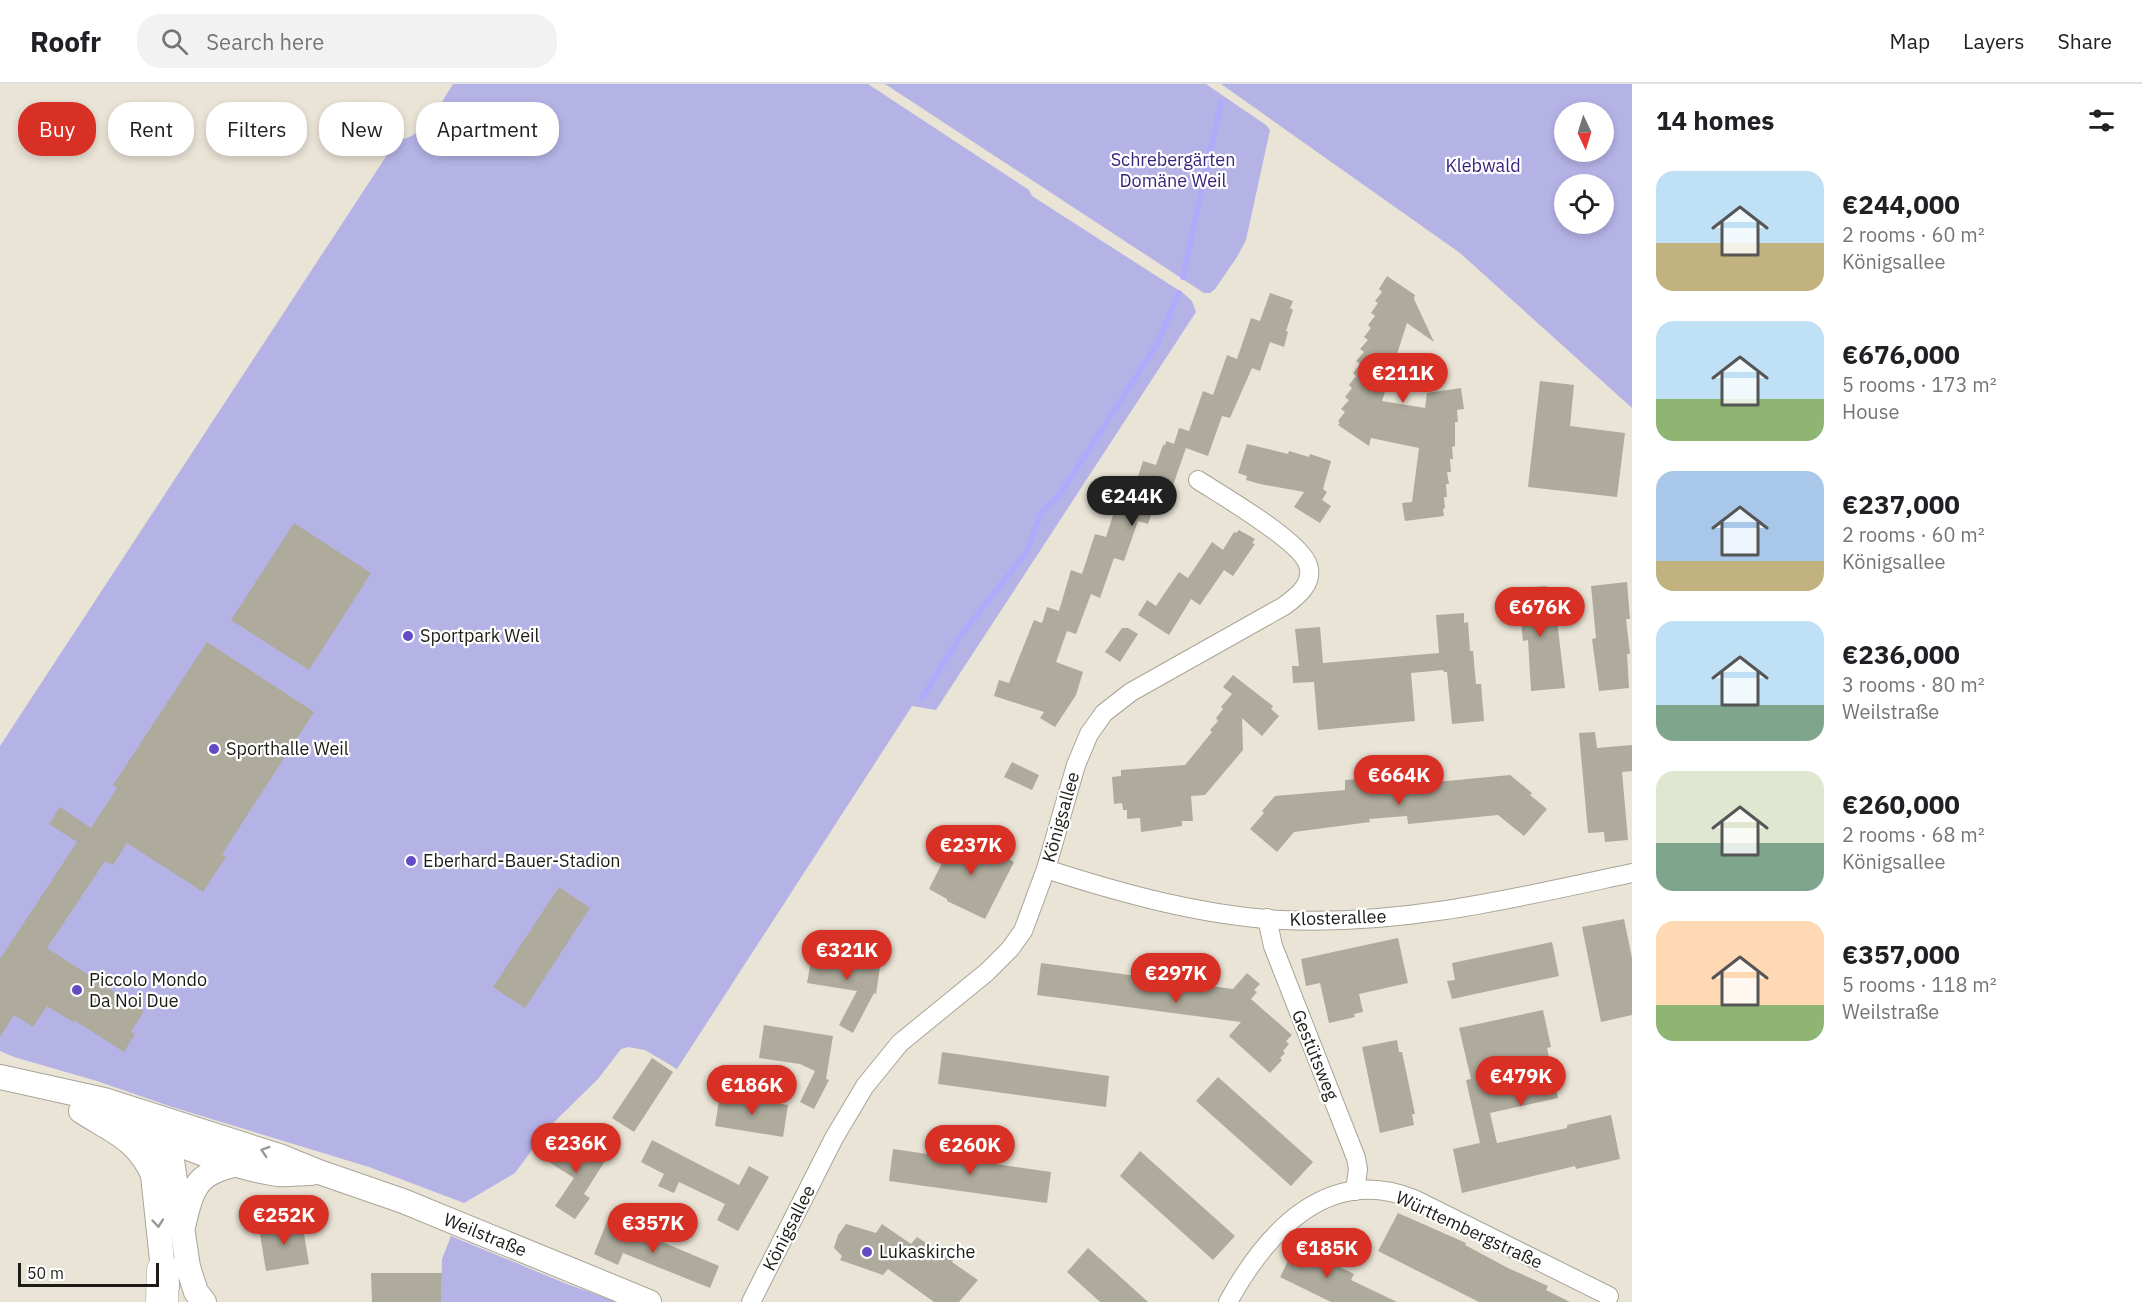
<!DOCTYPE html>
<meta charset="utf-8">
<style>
body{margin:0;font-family:"IBM Plex Sans",sans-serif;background:#f2f2f2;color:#202124;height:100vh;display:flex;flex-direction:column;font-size:22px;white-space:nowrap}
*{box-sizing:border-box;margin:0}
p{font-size:20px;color:#757577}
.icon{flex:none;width:33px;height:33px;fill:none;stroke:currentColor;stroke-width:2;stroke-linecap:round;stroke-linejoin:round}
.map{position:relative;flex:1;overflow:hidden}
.panel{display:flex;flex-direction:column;background:#fff;width:510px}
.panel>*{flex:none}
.guide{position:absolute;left:18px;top:18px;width:570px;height:54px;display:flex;gap:12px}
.needle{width:39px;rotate:176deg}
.controls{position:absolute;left:1554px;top:18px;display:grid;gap:12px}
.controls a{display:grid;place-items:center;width:60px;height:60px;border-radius:50%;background:#fff;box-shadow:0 3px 9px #0003;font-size:30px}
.scale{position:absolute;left:18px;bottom:15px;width:141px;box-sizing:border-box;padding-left:6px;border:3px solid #1c1b16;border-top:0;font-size:16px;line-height:21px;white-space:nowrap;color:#1c1b16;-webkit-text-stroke:4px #fff;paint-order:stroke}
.price{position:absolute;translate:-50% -51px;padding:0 14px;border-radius:21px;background:#d93025;color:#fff;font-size:20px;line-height:39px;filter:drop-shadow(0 2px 3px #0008)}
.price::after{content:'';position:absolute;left:50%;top:36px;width:18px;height:14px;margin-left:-9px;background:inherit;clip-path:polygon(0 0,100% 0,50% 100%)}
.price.current{background:#222;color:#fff}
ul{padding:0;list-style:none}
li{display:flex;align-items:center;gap:18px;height:150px;padding:0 24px}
li span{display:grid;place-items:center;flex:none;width:168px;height:120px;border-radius:18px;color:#555}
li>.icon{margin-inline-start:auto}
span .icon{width:72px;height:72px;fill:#fffc;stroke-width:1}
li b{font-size:26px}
h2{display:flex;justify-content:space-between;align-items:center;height:72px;padding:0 24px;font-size:26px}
.chip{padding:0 21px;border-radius:24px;background:#fff;box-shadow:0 3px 9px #0003;font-size:21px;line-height:54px}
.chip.current{background:#d93025;color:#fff}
header{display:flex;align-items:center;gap:36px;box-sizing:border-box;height:84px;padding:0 30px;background:#fff;border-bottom:2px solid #e0e0e0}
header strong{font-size:28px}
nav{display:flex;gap:33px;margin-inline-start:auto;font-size:21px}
.search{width:420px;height:54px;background:#f2f2f2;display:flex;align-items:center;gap:15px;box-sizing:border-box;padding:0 21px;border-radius:24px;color:#757577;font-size:22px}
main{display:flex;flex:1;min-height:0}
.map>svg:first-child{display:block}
</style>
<header>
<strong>Roofr</strong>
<div class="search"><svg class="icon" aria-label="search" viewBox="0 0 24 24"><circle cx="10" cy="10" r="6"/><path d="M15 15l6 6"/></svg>Search here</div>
<nav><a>Map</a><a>Layers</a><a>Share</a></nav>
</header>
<main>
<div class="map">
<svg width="1632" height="1218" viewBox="0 0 1632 1218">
<rect width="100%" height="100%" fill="#e9e4d6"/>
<g fill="#b5b3e6" fill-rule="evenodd">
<path d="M453 0H868L1029 106 1032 112 1183 209 1192 217 1196 228 936 626 912 622 677 985 645 966 628 963 621 965 598 995 549 1043 515 1089 464 1119 369 1083 172 1023 97 997 14 973 0 967V662L387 71 398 56C427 52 438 23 453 0Z"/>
<path d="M885 0H1206L1266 41 1270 46 1246 156 1237 173 1215 205 1210 209H1204Z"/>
<path d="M1221 0H1632V324L1460 169ZM1564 28H1604V68H1564ZM1564 100H1604V140H1564Z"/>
<path d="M451 1152 567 1200 618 1218H441L442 1175Z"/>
</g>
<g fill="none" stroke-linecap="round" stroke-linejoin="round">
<g stroke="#b0aafa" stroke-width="6">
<path d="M1183 193 1221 18"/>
<path d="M922 614 961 551 1026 469 1041 429 1061 409 1157 260 1179 209"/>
</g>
</g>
<g fill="#aeaa9c">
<path d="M1387 192 1415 211 1414 215 1434 258 1407 239 1382 317 1425 324 1427 309 1461 304 1464 325 1457 326 1458 338H1455V362L1452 363 1453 375H1450L1451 388H1447L1449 400H1446L1447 413H1444L1445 424 1443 425 1444 432 1405 437 1402 419 1412 418 1419 364 1371 354 1369 362 1338 341 1340 339 1338 337 1345 328 1341 325 1349 316 1345 313 1352 304 1349 301 1356 292 1353 289 1360 280 1356 277 1364 268 1360 265 1368 256 1364 253 1371 244 1368 241 1375 232 1371 229 1378 219 1375 217 1382 208 1379 205Z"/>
<path d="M1270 209 1293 217 1290 224 1293 226 1286 247 1288 248 1284 263 1270 258 1260 287 1252 284 1230 334 1222 332 1208 372 1186 364 1172 404 1162 400 1148 440 1138 437 1124 477 1114 474 1100 514 1091 510 1076 550 1067 547 1056 578 1083 588 1076 611 1055 643 1040 634 1044 628 994 612 999 596 1009 599 1034 536 1042 539 1047 523 1059 527 1071 486 1082 490 1095 450 1106 453 1119 413 1130 417 1143 377 1156 381 1163 361H1165L1166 357 1174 360 1179 344 1189 347 1203 307 1213 311 1227 271 1237 275 1251 234 1260 237Z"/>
<path d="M1540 297 1574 301 1570 342 1625 349 1617 413 1528 403Z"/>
<path d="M1247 360 1288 370 1289 367 1309 373 1310 370 1331 377 1323 405 1327 408 1322 416 1331 422 1320 439 1294 423 1304 408 1260 400 1246 396 1247 392 1238 389Z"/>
<path d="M294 439 371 489 309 586 231 536Z"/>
<path d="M1239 446 1255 455 1252 459 1255 460 1233 492 1224 486 1200 521 1191 515 1169 551 1138 531 1147 516 1156 522 1179 488 1188 494 1212 458 1223 466 1234 448 1236 449Z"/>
<path d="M1627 498 1630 535H1626L1630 570H1627L1629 604 1599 607 1592 555 1596 554 1591 502Z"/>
<path d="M1547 502V512H1551L1553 536H1557L1565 604 1531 607 1528 556 1523 557 1521 538 1517 539 1514 504Z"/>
<path d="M1464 529V539L1468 538 1470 567H1473L1476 600H1481L1484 637 1452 640 1447 588H1444L1443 586 1411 589 1415 637 1318 646 1314 598 1293 599 1292 582H1299L1295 545 1320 543 1323 579 1439 569 1436 531Z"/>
<path d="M1122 544H1128L1138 550 1120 578 1105 568Z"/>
<path d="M207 558 314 628 222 770 226 773 203 808 127 759 113 781 105 777 47 864 144 927 131 948 135 950 124 968 74 936 73 938 47 922 33 943 14 931 0 953V875L77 758 49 740 60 723 91 744 117 704 113 701Z"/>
<path d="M1233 591 1273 622 1271 625 1279 632 1262 652 1242 634 1243 666 1205 711 1191 712 1193 737H1182V742L1141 748 1140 734 1127 735V726H1123L1122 719 1114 720 1112 693 1121 692V686L1185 681 1212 648 1210 646 1218 637 1216 634 1223 625 1221 623 1232 610 1223 603Z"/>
<path d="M1595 648 1597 664 1632 661V687L1622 688 1628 756 1605 758 1604 748 1588 749 1579 649Z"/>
<path d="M1012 678 1039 691 1032 706 1004 693Z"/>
<path d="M1510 691 1532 709 1530 711 1547 725 1524 752 1498 731 1408 740 1407 732 1369 735 1370 738 1294 748 1277 768 1250 745 1264 729 1262 727 1275 712 1345 706V696L1388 693 1389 706 1427 702 1426 699Z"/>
<path d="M957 749 977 758 979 757 1014 778 985 835 947 817V815L929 805Z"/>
<path d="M559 803 590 824 525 924 493 903Z"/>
<path d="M1624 835 1632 874V931L1601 938 1582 843Z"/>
<path d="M1398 854 1408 899 1359 910 1363 928 1354 930 1355 933 1329 939 1320 899 1306 902 1301 875Z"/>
<path d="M1552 858 1559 892 1452 915 1447 897 1455 896 1452 879Z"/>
<path d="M813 866 881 877 876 910 874 909 853 949 839 941 857 907 807 899Z"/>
<path d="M1041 879 1233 905 1247 889 1260 900 1254 906 1257 908 1251 915 1292 951 1286 957 1289 960 1283 967 1285 969 1280 974 1282 976 1270 989 1229 952 1241 938 1037 911Z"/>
<path d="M1543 926 1551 963 1547 964 1558 1014 1490 1029 1497 1059 1567 1044V1041L1611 1031 1620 1075 1576 1085 1575 1082 1462 1109 1453 1065 1480 1059 1466 996 1471 995 1459 944Z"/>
<path d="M764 941 833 952 826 995 829 996 814 1025 800 1018 815 987 800 980 759 974Z"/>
<path d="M1397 956 1399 968H1402L1415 1030H1412L1414 1041 1380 1049 1362 963Z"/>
<path d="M942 968 1109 992 1106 1023 938 1000Z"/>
<path d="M652 974 673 988 634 1048 612 1034Z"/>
<path d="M1218 993 1313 1078 1291 1102 1196 1017Z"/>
<path d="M720 1010 788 1021 783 1053 715 1042Z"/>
<path d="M566 1051 605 1077 584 1110 590 1114 575 1135 555 1122 574 1094 549 1078Z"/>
<path d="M652 1056 739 1101 749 1082 769 1093 738 1147 717 1136 725 1120 679 1098 674 1109 658 1102 664 1090 641 1078Z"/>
<path d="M893 1065 1051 1088 1047 1119 889 1097Z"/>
<path d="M1140 1067 1235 1152 1213 1176 1120 1092Z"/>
<path d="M1398 1129 1466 1159 1465 1161 1508 1184 1548 1202 1546 1206 1570 1218H1479L1378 1167Z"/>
<path d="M608 1135 719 1182 710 1204 623 1169 618 1181 594 1170Z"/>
<path d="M302 1138 309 1180 266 1187 259 1144Z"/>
<path d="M846 1140 876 1149 882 1140 911 1160 917 1153 937 1166 939 1163 955 1173 952 1178 978 1196 959 1218H934L888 1185 883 1191 840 1176 842 1172 834 1164 838 1151Z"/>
<path d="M1296 1161 1354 1190 1351 1196 1397 1218H1331L1280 1193Z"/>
<path d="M1088 1164 1126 1198 1148 1218H1100L1067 1188Z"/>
<path d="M371 1189H442L441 1218H372Z"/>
</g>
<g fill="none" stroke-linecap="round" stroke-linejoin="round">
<defs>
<g id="street">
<path d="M1046 785C1120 809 1203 832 1281 836 1401 842 1516 814 1632 789"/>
<path d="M1267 834 1273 862 1356 1074 1358 1085 1355 1107"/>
<path d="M751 1218 834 1054 865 1002 900 959 987 888 1010 865 1023 847 1046 785 1076 681 1089 650 1104 629 1131 608 1284 522C1298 512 1314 499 1308 481 1301 457 1221 411 1198 396"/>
<path d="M1228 1218C1266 1149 1327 1080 1414 1115L1609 1212"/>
</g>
<g id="secondary">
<path d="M0 993 104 1016 282 1073 319 1088 403 1117 649 1218"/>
<path d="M81 1027C112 1047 138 1055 153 1091"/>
<path d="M118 1037C170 1055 222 1082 278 1090 289 1091 300 1089 311 1089"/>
<path d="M160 1046 169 1056 170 1063 188 1183 196 1208 204 1218"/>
<path d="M184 1139C192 1101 199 1088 238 1080"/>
<path d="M167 1202 163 1186 153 1091 160 1064 165 1058 173 1055"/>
</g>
<path id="highway" d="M162 1218 163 1186"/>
</defs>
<use href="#street" stroke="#a9a497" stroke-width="20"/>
<use href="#secondary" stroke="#a9a497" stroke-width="26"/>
<use href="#highway" stroke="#a9a497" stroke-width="33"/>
<use href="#street" stroke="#fff" stroke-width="18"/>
<use href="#secondary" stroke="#fff" stroke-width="24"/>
<use href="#highway" stroke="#fff" stroke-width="32"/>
</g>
<defs><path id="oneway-chevron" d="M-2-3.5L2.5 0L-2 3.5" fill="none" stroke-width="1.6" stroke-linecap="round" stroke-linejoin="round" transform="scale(1.5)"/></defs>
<g stroke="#999896">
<use href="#oneway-chevron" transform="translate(265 1067) rotate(-162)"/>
<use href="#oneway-chevron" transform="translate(158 1139) rotate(85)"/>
</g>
<g fill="#624bc4" stroke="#fff" stroke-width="2">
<circle cx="408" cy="552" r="6"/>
<circle cx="214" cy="665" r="6"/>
<circle cx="411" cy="777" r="6"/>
<circle cx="77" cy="906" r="6"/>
<circle cx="867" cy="1168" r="6"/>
</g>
<g text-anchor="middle" stroke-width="4.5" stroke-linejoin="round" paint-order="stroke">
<g font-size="18" fill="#38237d" stroke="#fff">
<text x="1173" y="82">Schrebergärten<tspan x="1173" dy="21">Domäne Weil</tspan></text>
<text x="1483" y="88">Klebwald</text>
</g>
<g font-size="18" fill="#1c1b16" stroke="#fff" text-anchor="start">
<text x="420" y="558">Sportpark Weil</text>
<text x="226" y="671">Sporthalle Weil</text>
<text x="423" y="783">Eberhard-Bauer-Stadion</text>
<text x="89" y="902">Piccolo Mondo<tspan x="89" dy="21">Da Noi Due</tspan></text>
<text x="879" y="1174">Lukaskirche</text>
</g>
<g font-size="18" fill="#1c1b16" stroke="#fff">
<text transform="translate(1061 733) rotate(-74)" y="6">Königsallee</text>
<text transform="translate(1338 834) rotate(-2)" y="6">Klosterallee</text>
<text transform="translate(1315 971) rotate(68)" y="6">Gestütsweg</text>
<text transform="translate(789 1144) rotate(-63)" y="6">Königsallee</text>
<text transform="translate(1469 1146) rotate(25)" y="6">Württembergstraße</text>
<text transform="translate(485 1151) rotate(22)" y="6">Weilstraße</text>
</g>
</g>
</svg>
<div class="controls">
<a><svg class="needle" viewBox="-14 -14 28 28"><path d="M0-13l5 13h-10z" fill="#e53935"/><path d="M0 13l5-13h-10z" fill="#757577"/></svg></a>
<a><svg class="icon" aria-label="locate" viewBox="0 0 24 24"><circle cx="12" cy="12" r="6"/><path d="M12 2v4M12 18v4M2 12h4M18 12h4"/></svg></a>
</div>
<div class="scale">50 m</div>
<b class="price" style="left:1403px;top:320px">€211K</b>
<b class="price current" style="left:1132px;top:443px">€244K</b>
<b class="price" style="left:1540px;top:554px">€676K</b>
<b class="price" style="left:1399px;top:722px">€664K</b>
<b class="price" style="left:971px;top:792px">€237K</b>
<b class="price" style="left:847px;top:897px">€321K</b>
<b class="price" style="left:1176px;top:920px">€297K</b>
<b class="price" style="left:1521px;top:1023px">€479K</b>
<b class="price" style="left:752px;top:1032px">€186K</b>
<b class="price" style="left:576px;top:1090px">€236K</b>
<b class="price" style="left:970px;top:1092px">€260K</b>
<b class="price" style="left:284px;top:1162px">€252K</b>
<b class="price" style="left:653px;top:1170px">€357K</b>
<b class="price" style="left:1327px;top:1195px">€185K</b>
<div class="guide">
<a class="chip current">Buy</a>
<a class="chip">Rent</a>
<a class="chip">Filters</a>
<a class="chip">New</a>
<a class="chip">Apartment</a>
</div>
</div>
<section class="panel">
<h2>14 homes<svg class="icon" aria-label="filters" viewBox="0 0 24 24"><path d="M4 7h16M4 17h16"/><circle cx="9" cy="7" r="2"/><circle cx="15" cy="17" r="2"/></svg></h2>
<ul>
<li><span style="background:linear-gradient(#bfe0f5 60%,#c2b280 0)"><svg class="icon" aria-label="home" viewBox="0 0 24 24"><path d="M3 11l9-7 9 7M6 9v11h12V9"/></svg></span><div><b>€244,000</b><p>2 rooms · 60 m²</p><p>Königsallee</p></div></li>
<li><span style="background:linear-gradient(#bfe0f5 65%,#8fb573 0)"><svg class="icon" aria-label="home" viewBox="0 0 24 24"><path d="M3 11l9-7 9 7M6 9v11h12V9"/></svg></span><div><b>€676,000</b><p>5 rooms · 173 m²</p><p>House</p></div></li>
<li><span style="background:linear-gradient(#a9c7e8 75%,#c2b280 0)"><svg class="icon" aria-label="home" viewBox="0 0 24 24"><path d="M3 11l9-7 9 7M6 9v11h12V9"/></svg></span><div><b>€237,000</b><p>2 rooms · 60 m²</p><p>Königsallee</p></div></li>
<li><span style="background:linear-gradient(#bfe0f5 70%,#7fa58c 0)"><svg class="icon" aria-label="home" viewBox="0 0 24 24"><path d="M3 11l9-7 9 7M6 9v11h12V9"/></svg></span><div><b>€236,000</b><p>3 rooms · 80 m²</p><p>Weilstraße</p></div></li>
<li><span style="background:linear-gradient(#dfe7d0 60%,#7fa58c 0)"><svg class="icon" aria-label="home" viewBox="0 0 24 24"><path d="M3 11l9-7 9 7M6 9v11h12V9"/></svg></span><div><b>€260,000</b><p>2 rooms · 68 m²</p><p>Königsallee</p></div></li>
<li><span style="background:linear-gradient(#ffd9b3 70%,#8fb573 0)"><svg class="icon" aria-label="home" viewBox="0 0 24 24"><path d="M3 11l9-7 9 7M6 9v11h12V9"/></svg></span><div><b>€357,000</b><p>5 rooms · 118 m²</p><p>Weilstraße</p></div></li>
</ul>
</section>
</main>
